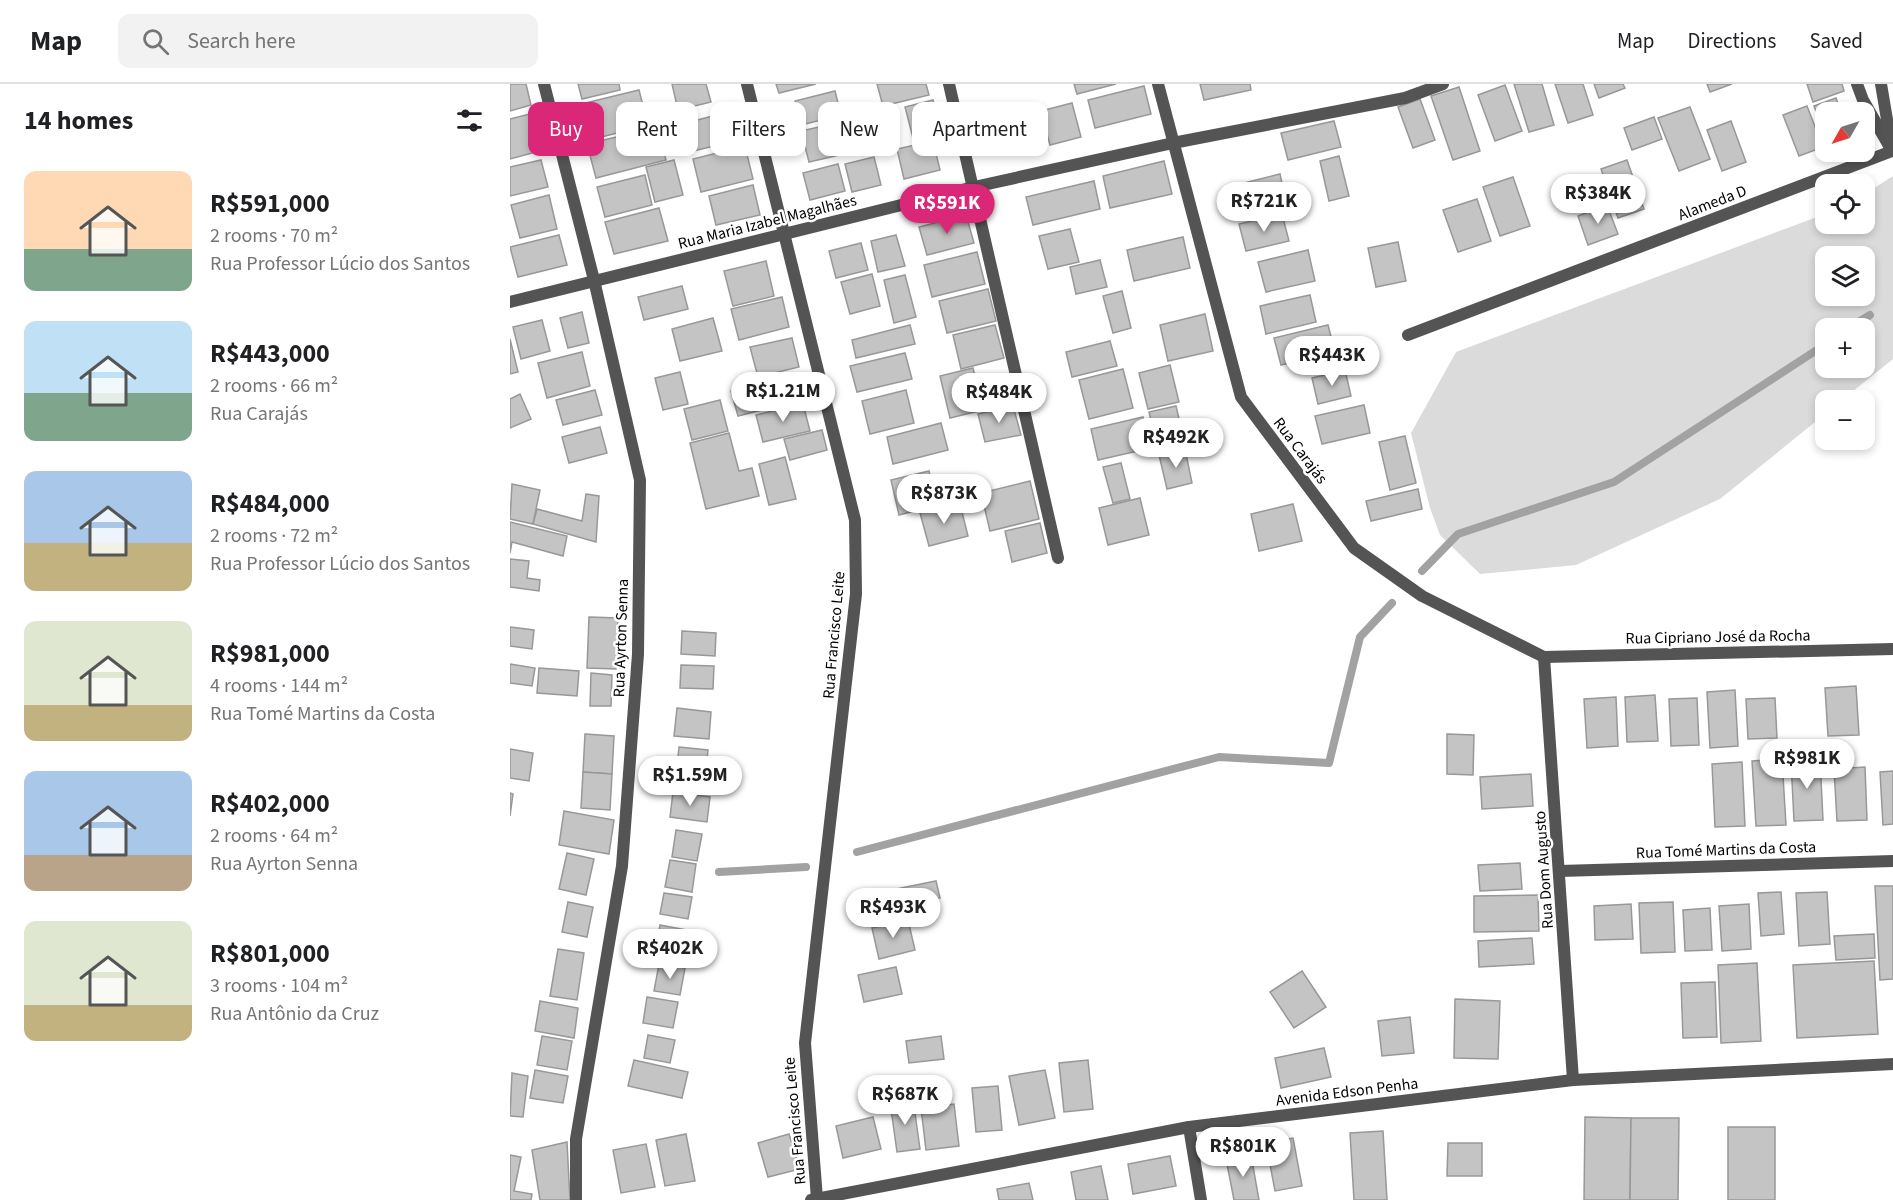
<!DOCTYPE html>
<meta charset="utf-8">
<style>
body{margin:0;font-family:"Source Sans 3",sans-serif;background:#f2f2f2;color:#202124;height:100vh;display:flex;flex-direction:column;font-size:22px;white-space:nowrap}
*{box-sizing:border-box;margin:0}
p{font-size:20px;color:#757577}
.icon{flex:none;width:33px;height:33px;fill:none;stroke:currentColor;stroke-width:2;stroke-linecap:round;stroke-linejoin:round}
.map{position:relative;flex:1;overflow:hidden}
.drawer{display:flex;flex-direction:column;background:#fff;width:510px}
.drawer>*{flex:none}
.top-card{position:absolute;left:18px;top:18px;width:570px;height:54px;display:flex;gap:12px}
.needle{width:39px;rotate:231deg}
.tools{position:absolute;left:1305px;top:18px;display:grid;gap:12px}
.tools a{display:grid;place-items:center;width:60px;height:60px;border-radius:12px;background:#fff;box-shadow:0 3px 9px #0003;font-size:30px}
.price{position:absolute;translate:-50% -51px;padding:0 14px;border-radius:21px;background:#fff;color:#222;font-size:20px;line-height:39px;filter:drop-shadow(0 2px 3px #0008)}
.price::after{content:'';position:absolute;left:50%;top:36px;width:18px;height:14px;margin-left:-9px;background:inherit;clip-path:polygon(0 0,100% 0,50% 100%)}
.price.on{background:#db2777;color:#fff}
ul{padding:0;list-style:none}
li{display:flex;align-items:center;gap:18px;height:150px;padding:0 24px}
li span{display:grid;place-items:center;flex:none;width:168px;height:120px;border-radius:12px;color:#555}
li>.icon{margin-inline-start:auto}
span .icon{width:72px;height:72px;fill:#fffc;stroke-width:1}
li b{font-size:26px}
h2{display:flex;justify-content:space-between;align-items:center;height:72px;padding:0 24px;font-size:26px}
.chip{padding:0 21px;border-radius:12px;background:#fff;box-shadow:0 3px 9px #0003;font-size:21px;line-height:54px}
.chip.on{background:#db2777;color:#fff}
header{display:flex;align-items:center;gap:36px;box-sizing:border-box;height:84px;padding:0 30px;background:#fff;border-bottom:2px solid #e0e0e0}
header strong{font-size:28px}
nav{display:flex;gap:33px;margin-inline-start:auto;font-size:21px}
.search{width:420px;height:54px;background:#f2f2f2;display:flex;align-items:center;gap:15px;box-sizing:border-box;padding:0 21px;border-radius:12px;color:#757577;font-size:22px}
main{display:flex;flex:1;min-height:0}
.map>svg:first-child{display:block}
</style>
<header>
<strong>Map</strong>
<div class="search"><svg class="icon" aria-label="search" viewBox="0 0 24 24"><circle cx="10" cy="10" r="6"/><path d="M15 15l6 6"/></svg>Search here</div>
<nav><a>Map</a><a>Directions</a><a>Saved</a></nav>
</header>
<main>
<section class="drawer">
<h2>14 homes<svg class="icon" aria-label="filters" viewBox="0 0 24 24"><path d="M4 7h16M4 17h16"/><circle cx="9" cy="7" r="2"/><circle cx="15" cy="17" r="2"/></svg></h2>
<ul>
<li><span style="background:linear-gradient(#ffd9b3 65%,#7fa58c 0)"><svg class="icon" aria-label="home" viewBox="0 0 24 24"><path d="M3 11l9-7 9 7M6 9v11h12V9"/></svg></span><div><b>R$591,000</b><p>2 rooms · 70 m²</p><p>Rua Professor Lúcio dos Santos</p></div></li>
<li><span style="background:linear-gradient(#bfe0f5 60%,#7fa58c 0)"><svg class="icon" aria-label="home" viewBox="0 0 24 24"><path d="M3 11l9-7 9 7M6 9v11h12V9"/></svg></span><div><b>R$443,000</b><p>2 rooms · 66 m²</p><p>Rua Carajás</p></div></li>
<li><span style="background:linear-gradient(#a9c7e8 60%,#c2b280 0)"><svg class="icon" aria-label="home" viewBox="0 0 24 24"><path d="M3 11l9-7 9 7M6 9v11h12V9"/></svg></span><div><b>R$484,000</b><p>2 rooms · 72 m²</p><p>Rua Professor Lúcio dos Santos</p></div></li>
<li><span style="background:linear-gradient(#dfe7d0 70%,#c2b280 0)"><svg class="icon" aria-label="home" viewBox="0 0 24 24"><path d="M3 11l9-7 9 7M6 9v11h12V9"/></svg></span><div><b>R$981,000</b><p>4 rooms · 144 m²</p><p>Rua Tomé Martins da Costa</p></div></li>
<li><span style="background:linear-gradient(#a9c7e8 70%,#b9a48a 0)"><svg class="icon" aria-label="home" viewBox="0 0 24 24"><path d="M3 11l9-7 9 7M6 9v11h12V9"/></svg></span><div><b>R$402,000</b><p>2 rooms · 64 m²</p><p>Rua Ayrton Senna</p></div></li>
<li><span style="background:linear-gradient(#dfe7d0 70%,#c2b280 0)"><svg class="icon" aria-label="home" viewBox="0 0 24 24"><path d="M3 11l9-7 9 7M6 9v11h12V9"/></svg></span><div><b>R$801,000</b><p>3 rooms · 104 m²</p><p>Rua Antônio da Cruz</p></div></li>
</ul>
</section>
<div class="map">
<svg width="1383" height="1116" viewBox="0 0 1383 1116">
<rect width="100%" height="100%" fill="#fff"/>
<path fill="#dbdbdb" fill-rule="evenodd" d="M1383 92V275L1332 316H1316L1315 330 1210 415 1066 481 970 490 930 451 920 424 901 349 946 268 1315 130 1316 140H1354L1355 110ZM1316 172H1354V212H1316ZM1316 244H1354V284H1316Z"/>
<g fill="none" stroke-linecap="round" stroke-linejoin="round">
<g stroke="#a2a2a2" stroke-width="8">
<path d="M1339 244 1360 231"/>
<path d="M912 487 948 450 1104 398 1316 260"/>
<path d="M347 768 709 673 819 679 850 553 882 519"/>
<path d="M209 788 296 783"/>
</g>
</g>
<g fill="#c4c4c4" stroke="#989898" stroke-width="1.5">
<path d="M0 0H16L21 21 0 27Z"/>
<path d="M68 0H109L110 6 72 15Z"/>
<path d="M162 0H196L201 18 168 26Z"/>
<path d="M266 0H306L269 9Z"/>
<path d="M367 0H416L419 11 373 22Z"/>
<path d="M564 0H606L567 10Z"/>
<path d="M690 0H740L741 6 694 16Z"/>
<path d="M1004 0H1032L1044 41 1019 48Z"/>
<path d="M1045 0H1073L1083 31 1058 39Z"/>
<path d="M1084 0H1113L1115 4 1089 14Z"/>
<path d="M1197 0H1222L1200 8Z"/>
<path d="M1297 0H1332L1334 7 1303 18Z"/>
<path d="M995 1 1012 47 985 57 968 11Z"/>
<path d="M634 2 641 30 585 44 578 16Z"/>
<path d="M949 3 970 67 943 76 921 12Z"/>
<path d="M129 6 138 41 76 57 67 21Z"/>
<path d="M325 7 331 31 291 41 285 17Z"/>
<path d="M1326 14 1331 28H1316V54L1304 22Z"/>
<path d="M910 15 925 56 903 64 888 23Z"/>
<path d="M423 16 431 48 403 54 395 23Z"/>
<path d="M562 19 571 53 540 61 531 27Z"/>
<path d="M1297 22 1313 63 1289 72 1273 31Z"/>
<path d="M1180 23 1200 75 1169 87 1148 34Z"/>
<path d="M226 26 233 55 175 69 168 41Z"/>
<path d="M28 28 37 65 0 75V35Z"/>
<path d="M521 28 530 62 501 69 492 35Z"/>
<path d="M1144 33 1152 55 1122 66 1114 44Z"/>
<path d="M824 37 831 63 778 76 771 49Z"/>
<path d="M1221 37 1236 78 1212 87 1197 46Z"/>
<path d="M327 39 334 70 299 78 291 47Z"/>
<path d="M148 43 156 76 86 94 77 60Z"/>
<path d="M423 57 430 86 394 95 387 65Z"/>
<path d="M235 62 243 95 191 108 183 75Z"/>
<path d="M829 72 839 112 819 117 810 77Z"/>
<path d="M364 73 371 101 342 108 335 80Z"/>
<path d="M31 76 38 103 0 112V83Z"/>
<path d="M164 76 173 111 145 118 136 83Z"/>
<path d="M1117 76 1134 125 1108 134 1091 85Z"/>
<path d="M654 77 662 110 600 124 593 92Z"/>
<path d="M328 80 335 107 300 116 293 89Z"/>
<path d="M770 90 776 118 732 128 726 101Z"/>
<path d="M135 91 142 121 95 133 87 103Z"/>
<path d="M1003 93 1020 142 990 152 973 103Z"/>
<path d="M584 97 590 125 523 141 516 113Z"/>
<path d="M243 101 250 131 206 141 199 112Z"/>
<path d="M39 111 47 145 10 154 1 121Z"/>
<path d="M967 115 981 157 948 168 933 126Z"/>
<path d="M1097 121 1108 150 1078 161 1068 132Z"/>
<path d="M149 124 158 157 104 170 95 138Z"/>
<path d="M772 130 779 157 736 167 729 140Z"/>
<path d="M456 131 464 159 417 171 409 143Z"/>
<path d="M560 145 569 178 538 185 529 152Z"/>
<path d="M49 151 57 181 8 193 0 163Z"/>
<path d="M386 151 395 182 368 188 361 157Z"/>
<path d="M673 153 680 184 624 197 617 166Z"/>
<path d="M888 158 896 197 866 203 858 164Z"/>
<path d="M351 159 358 186 326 194 319 167Z"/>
<path d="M798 166 805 197 756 208 748 178Z"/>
<path d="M467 168 475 200 422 213 414 181Z"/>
<path d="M590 176 597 203 566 210 560 183Z"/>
<path d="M256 177 264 212 223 222 214 187Z"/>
<path d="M362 190 370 222 340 230 331 198Z"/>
<path d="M395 191 406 233 384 239 374 196Z"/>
<path d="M172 202 178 225 134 236 128 213Z"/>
<path d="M478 205 486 237 437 249 429 217Z"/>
<path d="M612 207 621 244 603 249 593 212Z"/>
<path d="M800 211 806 238 756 250 750 222Z"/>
<path d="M272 213 279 243 229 256 221 225Z"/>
<path d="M72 228 79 259 58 264 50 234Z"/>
<path d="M695 230 703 267 658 277 650 241Z"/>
<path d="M203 234 212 267 170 277 162 245Z"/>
<path d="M32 236 40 267 11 275 3 243Z"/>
<path d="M400 241 405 260 346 274 342 256Z"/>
<path d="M485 241 494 274 451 285 443 251Z"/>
<path d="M818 241 825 268 771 281 764 254Z"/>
<path d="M282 254 289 283 248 293 240 263Z"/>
<path d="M0 255 8 288 0 290Z"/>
<path d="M600 257 607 282 562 293 556 268Z"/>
<path d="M72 268 80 302 37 314 28 279Z"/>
<path d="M395 269 402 295 347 308 340 282Z"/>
<path d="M660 281 669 318 638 325 629 289Z"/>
<path d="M463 284 473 326 440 334 430 292Z"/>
<path d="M613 285 623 324 579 335 569 296Z"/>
<path d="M835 286 841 312 808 320 802 294Z"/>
<path d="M170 288 178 320 153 326 145 294Z"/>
<path d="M273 295 279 319 228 332 221 307Z"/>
<path d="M85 306 92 331 53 341 46 316Z"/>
<path d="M396 306 404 339 360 350 352 317Z"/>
<path d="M10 310 21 335 0 344V315Z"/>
<path d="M210 316 218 347 182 356 174 325Z"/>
<path d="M293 320 300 347 253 358 246 331Z"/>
<path d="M854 321 860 349 812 360 805 332Z"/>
<path d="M503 322 511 351 475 358 468 330Z"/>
<path d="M666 322 675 360 648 366 639 328Z"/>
<path d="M633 333 641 364 588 376 581 345Z"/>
<path d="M431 339 438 366 383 380 377 353Z"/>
<path d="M90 343 97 369 59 379 52 353Z"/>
<path d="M312 346 317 366 280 376 274 355Z"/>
<path d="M219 349 229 387 242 384 249 412 196 425 180 359Z"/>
<path d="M895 352 906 399 880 406 869 358Z"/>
<path d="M675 365 682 399 657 405 649 371Z"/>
<path d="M275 373 286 415 259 421 249 380Z"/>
<path d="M611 379 620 415 603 419 593 383Z"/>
<path d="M419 387 427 421 389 431 381 396Z"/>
<path d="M520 397 529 435 480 447 471 409Z"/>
<path d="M2 400 30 406 23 440 0 435Z"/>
<path d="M908 405 912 425 861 437 856 417Z"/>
<path d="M76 410 89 412 86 458 23 440 27 425 72 437Z"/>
<path d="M630 414 639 451 598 461 589 424Z"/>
<path d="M450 420 458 452 419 462 410 429Z"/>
<path d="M783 420 792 457 749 467 741 430Z"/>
<path d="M0 438 57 452 53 472 2 458 0 469Z"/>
<path d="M530 439 537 469 502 478 495 447Z"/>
<path d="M0 475 19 477 17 494 30 496 29 507 0 503Z"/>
<path d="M79 533 108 534 106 585 77 584Z"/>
<path d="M0 543 24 546 22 565 0 562Z"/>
<path d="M172 547 206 549 205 572 171 570Z"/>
<path d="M0 580 25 584 22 602 0 599Z"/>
<path d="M171 581 204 582 203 605 170 604Z"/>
<path d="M29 584 69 587 67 612 27 609Z"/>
<path d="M81 589 102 591 101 622H80Z"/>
<path d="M1346 602 1349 651 1318 652 1315 604Z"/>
<path d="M1225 606 1228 662 1200 664 1197 608Z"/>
<path d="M1145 611 1148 657 1117 658 1115 613Z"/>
<path d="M1106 613 1108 662 1077 664 1074 615Z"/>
<path d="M1187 614 1189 661 1161 662 1159 615Z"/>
<path d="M1265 614 1267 654 1238 655 1236 615Z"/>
<path d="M167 624 201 628 199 655 164 652Z"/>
<path d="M75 650 104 652 102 690 73 688Z"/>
<path d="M937 650 964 651 963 691 937 690Z"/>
<path d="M169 663 198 666 195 697 166 693Z"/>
<path d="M0 665 23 669 19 697 0 694Z"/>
<path d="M1272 675 1276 741 1246 742 1242 677Z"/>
<path d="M1310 675 1313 736 1284 737 1281 677Z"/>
<path d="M1232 678 1235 742 1205 743 1202 680Z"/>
<path d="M1355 683 1357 736 1327 737 1324 685Z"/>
<path d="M1383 687V740L1373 741 1370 688Z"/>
<path d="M73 688 102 690 100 726 71 724Z"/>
<path d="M1021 690 1023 722 972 725 970 693Z"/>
<path d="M163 708 200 713 197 738 160 733Z"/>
<path d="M0 709 3 710 0 732Z"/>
<path d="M54 727 104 736 99 770 49 761Z"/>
<path d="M166 746 192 750 187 777 162 773Z"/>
<path d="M57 769 84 775 76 811 49 805Z"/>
<path d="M160 776 186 780 182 808 155 803Z"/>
<path d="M1010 779 1012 805 970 807 968 781Z"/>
<path d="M426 797 430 814 384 823 381 806Z"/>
<path d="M1365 802H1383V895L1370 896Z"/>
<path d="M1271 808 1274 850 1251 852 1248 809Z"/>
<path d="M1317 808 1320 860 1289 862 1286 809Z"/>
<path d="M154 809 182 813 178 835 150 830Z"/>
<path d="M1028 811 1029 847 964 848V812Z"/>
<path d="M58 818 83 823 77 853 52 848Z"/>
<path d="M1163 818 1165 868 1131 869 1129 819Z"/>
<path d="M1121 820 1123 855 1085 856 1084 822Z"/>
<path d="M1239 820 1241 865 1212 867 1209 822Z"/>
<path d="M1200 824 1202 866 1175 867 1173 826Z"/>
<path d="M398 836 405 866 369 875 362 844Z"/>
<path d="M150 841 177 846 174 870 146 865Z"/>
<path d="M1364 850 1365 874 1326 876 1324 852Z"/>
<path d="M1022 854 1024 880 969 883 968 857Z"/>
<path d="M48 865 74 869 67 916 40 912Z"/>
<path d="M1364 877 1368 950 1287 954 1283 881Z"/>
<path d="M1247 879 1251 957 1211 959 1208 881Z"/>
<path d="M149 880 175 884 170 911 144 907Z"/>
<path d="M386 883 392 910 354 918 348 891Z"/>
<path d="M792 887 816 923 784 944 760 908Z"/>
<path d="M1205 898 1207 953 1173 954 1171 899Z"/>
<path d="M137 913 168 918 163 944 133 939Z"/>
<path d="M945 915 990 917 988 975 944 974Z"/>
<path d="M30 917 68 924 64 954 25 947Z"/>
<path d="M900 933 904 969 872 972 868 937Z"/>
<path d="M138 951 165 956 160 979 134 974Z"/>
<path d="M32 952 62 957 57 986 27 981Z"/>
<path d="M431 952 434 975 399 979 396 957Z"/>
<path d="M814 964 821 993 771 1004 765 974Z"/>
<path d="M124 976 178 988 172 1014 118 1002Z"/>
<path d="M578 976 583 1025 554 1028 549 979Z"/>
<path d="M25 986 58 992 53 1019 20 1014Z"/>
<path d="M535 986 545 1034 509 1041 499 992Z"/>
<path d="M2 989 18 992 13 1033 0 1032Z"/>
<path d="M433 995 437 1016 408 1021 404 1000Z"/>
<path d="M488 1002 492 1046 466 1048 462 1004Z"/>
<path d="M403 1015 410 1065 387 1068 380 1018Z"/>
<path d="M444 1020 449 1062 416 1066 411 1024Z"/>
<path d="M363 1033 371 1065 333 1074 326 1042Z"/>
<path d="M1075 1033 1121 1034 1120 1116H1074Z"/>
<path d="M1121 1034H1169L1168 1116H1120Z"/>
<rect x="1218" y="1043" width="47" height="73"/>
<path d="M873 1047 877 1116H844L840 1049Z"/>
<path d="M176 1050 185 1097 155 1102 146 1056Z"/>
<path d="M279 1050 290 1085 258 1093 248 1059Z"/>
<path d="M783 1054 792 1102 765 1107 756 1059Z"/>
<path d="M57 1058 60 1116H30L22 1066Z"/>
<path d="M938 1059H972V1092H937Z"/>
<path d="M136 1060 145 1103 111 1109 103 1066Z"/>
<path d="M0 1071 11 1073 4 1107 22 1110 21 1116H0Z"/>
<path d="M741 1071 749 1116H724L716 1075Z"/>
<path d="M660 1072 666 1102 623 1110 618 1080Z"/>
<path d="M591 1082 598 1116H566L561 1088Z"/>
<path d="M519 1099 523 1116H489L487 1105Z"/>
</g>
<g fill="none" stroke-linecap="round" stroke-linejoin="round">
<g stroke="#545454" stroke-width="12">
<path d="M34 0 84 196 130 396 128 570 112 782 66 1055V1116"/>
<path d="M237 0 345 436 346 510 295 959 307 1115"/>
<path d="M439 0 548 474"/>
<path d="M648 0 731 313 844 464 912 512 1034 573 1383 565"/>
<path d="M0 218 464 103 663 59 895 14 933 0"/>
<path d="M898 251 1382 67"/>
<path d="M1034 573 1063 996"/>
<path d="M1050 787 1383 777"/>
<path d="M679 1043 691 1116"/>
<path d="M301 1116 679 1043 1063 996 1383 980"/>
</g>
<g stroke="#545454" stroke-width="12">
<path d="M1347 0 1353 16 1382 67"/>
<path d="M1371 0 1381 59"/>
</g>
</g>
<g text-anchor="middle" stroke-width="5" stroke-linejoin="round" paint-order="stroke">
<g font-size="16" fill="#000" stroke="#fff">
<text transform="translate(1202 118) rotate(-21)" y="6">Alameda D</text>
<text transform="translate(257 137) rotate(-14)" y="6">Rua Maria Izabel Magalhães</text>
<text transform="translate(791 366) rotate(53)" y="6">Rua Carajás</text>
<text transform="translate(323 551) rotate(-85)" y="6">Rua Francisco Leite</text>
<text transform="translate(1208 552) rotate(-1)" y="6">Rua Cipriano José da Rocha</text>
<text transform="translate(110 554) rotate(-88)" y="6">Rua Ayrton Senna</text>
<text transform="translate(1216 765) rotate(-2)" y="6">Rua Tomé Martins da Costa</text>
<text transform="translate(1033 786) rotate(-94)" y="6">Rua Dom Augusto</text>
<text transform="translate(837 1007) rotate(-7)" y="6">Avenida Edson Penha</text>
<text transform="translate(284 1037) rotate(-95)" y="6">Rua Francisco Leite</text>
</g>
</g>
</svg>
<div class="tools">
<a><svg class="needle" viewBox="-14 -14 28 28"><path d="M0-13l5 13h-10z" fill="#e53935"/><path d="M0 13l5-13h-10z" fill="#757577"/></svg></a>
<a><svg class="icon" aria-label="locate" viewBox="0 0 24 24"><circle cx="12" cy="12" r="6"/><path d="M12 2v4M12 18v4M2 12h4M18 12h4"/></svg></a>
<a><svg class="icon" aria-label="layers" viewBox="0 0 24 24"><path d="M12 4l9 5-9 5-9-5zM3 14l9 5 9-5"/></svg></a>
<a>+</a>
<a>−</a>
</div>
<b class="price" style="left:1088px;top:141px">R$384K</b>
<b class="price" style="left:754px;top:149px">R$721K</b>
<b class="price on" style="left:437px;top:151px">R$591K</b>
<b class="price" style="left:822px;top:303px">R$443K</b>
<b class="price" style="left:273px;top:339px">R$1.21M</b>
<b class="price" style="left:489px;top:340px">R$484K</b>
<b class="price" style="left:666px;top:385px">R$492K</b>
<b class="price" style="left:434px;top:441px">R$873K</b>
<b class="price" style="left:1297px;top:706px">R$981K</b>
<b class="price" style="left:180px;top:723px">R$1.59M</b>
<b class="price" style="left:383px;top:855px">R$493K</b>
<b class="price" style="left:160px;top:896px">R$402K</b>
<b class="price" style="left:395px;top:1042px">R$687K</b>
<b class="price" style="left:733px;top:1094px">R$801K</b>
<div class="top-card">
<a class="chip on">Buy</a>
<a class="chip">Rent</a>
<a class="chip">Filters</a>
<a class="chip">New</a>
<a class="chip">Apartment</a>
</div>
</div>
</main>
